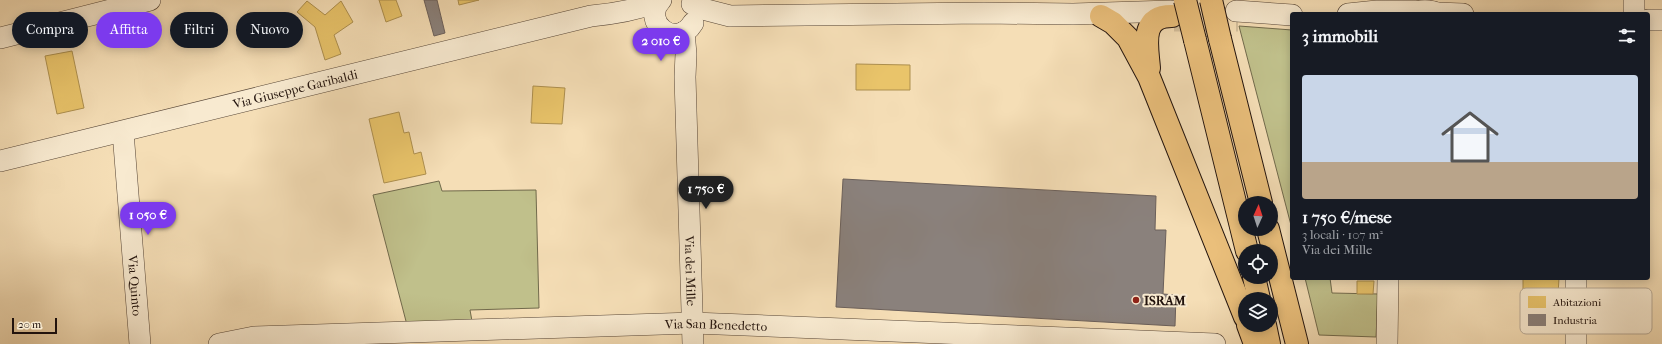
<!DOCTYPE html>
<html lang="it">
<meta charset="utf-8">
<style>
body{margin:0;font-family:"IM FELL French Canon",serif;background:#20242c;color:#f1f3f6;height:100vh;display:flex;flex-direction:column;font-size:15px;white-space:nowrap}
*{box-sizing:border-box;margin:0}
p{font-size:13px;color:#9ea1a6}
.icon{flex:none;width:22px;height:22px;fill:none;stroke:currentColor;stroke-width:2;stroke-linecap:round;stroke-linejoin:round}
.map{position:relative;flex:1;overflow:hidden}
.sheet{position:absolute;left:1290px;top:12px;width:360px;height:268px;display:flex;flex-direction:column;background:#171b24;border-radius:4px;box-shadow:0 2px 10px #0003}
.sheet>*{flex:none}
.guide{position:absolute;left:12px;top:12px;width:380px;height:36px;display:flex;gap:8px}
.needle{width:26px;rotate:3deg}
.buttons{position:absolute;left:1238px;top:196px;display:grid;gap:8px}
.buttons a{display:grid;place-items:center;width:40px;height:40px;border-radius:50%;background:#171b24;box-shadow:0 2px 10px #0003;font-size:20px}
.scale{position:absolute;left:12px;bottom:10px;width:45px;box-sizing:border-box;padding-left:4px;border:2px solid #22130d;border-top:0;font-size:11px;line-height:14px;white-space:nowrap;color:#22130d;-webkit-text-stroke:3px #f8ead0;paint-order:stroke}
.price{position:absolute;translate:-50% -34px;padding:0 9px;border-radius:14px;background:#7c3aed;color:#fff;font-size:13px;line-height:26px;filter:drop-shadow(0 1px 2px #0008)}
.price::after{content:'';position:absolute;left:50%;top:24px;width:12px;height:9px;margin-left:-6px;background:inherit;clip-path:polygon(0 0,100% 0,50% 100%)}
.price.selected{background:#222;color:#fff}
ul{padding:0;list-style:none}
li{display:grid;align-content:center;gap:8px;height:212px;padding:0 12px}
li span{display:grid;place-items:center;height:124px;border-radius:4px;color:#555}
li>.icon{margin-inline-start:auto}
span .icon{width:72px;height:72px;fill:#fffc;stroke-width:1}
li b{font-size:17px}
h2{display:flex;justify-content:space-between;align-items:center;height:48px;padding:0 12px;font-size:17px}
.pill{padding:0 14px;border-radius:18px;background:#171b24;box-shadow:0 2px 10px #0003;font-size:14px;line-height:36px}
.pill.selected{background:#7c3aed;color:#fff}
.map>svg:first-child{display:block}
</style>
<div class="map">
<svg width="1662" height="344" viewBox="0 0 1662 344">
<rect width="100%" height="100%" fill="#f5deb6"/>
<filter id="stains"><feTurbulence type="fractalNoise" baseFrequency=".005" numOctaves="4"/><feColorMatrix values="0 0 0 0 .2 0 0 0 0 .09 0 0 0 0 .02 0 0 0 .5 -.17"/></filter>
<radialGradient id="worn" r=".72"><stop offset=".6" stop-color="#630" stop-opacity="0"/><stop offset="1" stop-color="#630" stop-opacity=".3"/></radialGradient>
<g fill="#c0c08b" stroke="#716a4c">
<path d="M1239 26 1292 30V229Z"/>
<path d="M439 181 442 191 536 190 539 308 470 310 472 321 407 325 373 195Z"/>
<path d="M1305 278H1330L1332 293 1378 294 1376 337 1319 335Z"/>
</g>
<g fill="#e9c46a" stroke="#ad8f4e">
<path d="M379 0H396L402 16 386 22Z"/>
<path d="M458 0H479L459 5Z"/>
<path d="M307 1 325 15 341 1 353 22 334 35 341 54 325 60 315 27 297 12Z"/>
<path d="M72 51 84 108 57 114 45 56Z"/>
<path d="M856 64 910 65V90H856Z"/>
<path d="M533 86 565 88 562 124 531 123Z"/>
<path d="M399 112 404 133 409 132 414 154 421 152 426 174 384 183 369 119Z"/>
<path d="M1523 278H1559L1558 295 1523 294Z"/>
<path d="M1357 281H1374L1373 294H1357Z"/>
</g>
<g fill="#8a817c" stroke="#6b605b">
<path d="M424 0H437L445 33 434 36Z"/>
<path d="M843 179 1156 196 1155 230H1166L1163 294 1176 295 1175 326 836 307Z"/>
</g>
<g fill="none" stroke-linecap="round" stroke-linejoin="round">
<path stroke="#d5c09d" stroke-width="21" stroke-dasharray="21 10" stroke-linecap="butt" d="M1174 21H1238"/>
<defs>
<g id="minor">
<path d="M661 0C640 21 676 51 693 23"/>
<path d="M692 4 703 9 730 16 984 13 1073 14 1171 11"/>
<path d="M1236 11 1292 15"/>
<path d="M1437 13 1463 14"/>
<path d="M1348 14 1377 11H1416"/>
<path d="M1409 14C1419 10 1429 9 1439 14"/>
<path d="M1634 14V0"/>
<path d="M1648 20H1662"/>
<path id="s1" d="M684 32 686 54 685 77 693 344"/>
<path d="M0 38 150 0"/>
<path id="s2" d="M123 132 140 344"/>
<path id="s3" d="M0 161 591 16C614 14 636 10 658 2"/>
<path id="s4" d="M219 344 254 337 693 323 1215 344"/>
<path d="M1387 344 1388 278"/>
<path d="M1576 344V278"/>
</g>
<g id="highway">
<path d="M1101 16 1113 23 1128 38 1149 77 1245 317"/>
<path d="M1220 39 1261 203"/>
<path d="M1195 40 1247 251"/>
<path d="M1149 68C1147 45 1140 16 1172 16"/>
<path d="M1268 229 1297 344"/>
<path d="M1254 277 1259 299"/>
<path d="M1248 325 1255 344"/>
<path d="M1265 325 1269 344"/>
</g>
</defs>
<use href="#minor" stroke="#574637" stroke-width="22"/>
<use href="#highway" stroke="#22130d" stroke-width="24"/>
<use href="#minor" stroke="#f8ead0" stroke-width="21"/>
<use href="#highway" stroke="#eabf7b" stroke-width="22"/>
<defs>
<g id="highway-bridge">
<path d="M1185 0 1195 40"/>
<path d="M1211 0 1220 39"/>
</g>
</defs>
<use href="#highway-bridge" stroke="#22130d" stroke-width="24" stroke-linecap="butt"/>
<use href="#highway-bridge" stroke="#eabf7b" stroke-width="22"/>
</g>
<circle fill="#8f2418" stroke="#f8ead0" stroke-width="1.5" cx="1136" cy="300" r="4"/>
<g text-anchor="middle" stroke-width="4" stroke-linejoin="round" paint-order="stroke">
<g font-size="13" fill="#22130d" stroke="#f8ead0">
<text dy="5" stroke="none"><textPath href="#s3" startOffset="304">Via Giuseppe Garibaldi</textPath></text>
<text dy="5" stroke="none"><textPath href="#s1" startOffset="239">Via dei Mille</textPath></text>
<text dy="5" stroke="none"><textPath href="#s2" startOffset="154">Via Quinto</textPath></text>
<text dy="5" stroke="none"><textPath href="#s4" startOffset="498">Via San Benedetto</textPath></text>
</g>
<g font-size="13" font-weight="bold" fill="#22130d" stroke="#f8ead0" text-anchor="start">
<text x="1144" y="305">ISRAM</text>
</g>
</g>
<rect x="1520" y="288" width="132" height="46" rx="6" fill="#f8ead0" stroke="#b8aa96" stroke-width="1"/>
<rect x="1528" y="296" width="18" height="12" fill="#e9c46a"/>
<rect x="1528" y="314" width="18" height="12" fill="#8a817c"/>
<g font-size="11" fill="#22130d">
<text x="1553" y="306">Abitazioni</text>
<text x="1553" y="324">Industria</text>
</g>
<rect width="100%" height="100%" filter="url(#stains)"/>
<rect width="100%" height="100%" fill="url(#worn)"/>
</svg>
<div class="buttons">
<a><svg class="needle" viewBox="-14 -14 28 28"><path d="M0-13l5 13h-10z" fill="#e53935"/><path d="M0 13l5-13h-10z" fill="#9ea1a6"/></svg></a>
<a><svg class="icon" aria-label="locate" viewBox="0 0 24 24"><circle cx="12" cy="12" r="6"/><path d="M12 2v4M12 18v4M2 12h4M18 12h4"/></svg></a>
<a><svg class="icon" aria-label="layers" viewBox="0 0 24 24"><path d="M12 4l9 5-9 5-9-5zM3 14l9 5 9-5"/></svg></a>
</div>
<div class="scale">20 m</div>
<b class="price" style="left:661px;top:62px">2 010 €</b>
<b class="price selected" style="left:706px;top:210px">1 750 €</b>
<b class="price" style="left:148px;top:236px">1 050 €</b>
<div class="guide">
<a class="pill">Compra</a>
<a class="pill selected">Affitta</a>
<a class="pill">Filtri</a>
<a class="pill">Nuovo</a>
</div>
<section class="sheet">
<h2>3 immobili<svg class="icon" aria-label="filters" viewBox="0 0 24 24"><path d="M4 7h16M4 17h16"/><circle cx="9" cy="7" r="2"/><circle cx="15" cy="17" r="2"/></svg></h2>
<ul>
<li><span style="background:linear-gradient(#c9d6e8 70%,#b9a48a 0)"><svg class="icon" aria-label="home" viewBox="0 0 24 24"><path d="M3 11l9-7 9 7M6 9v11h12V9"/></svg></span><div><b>1 750 €/mese</b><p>3 locali · 107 m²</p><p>Via dei Mille</p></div></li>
</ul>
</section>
</div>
